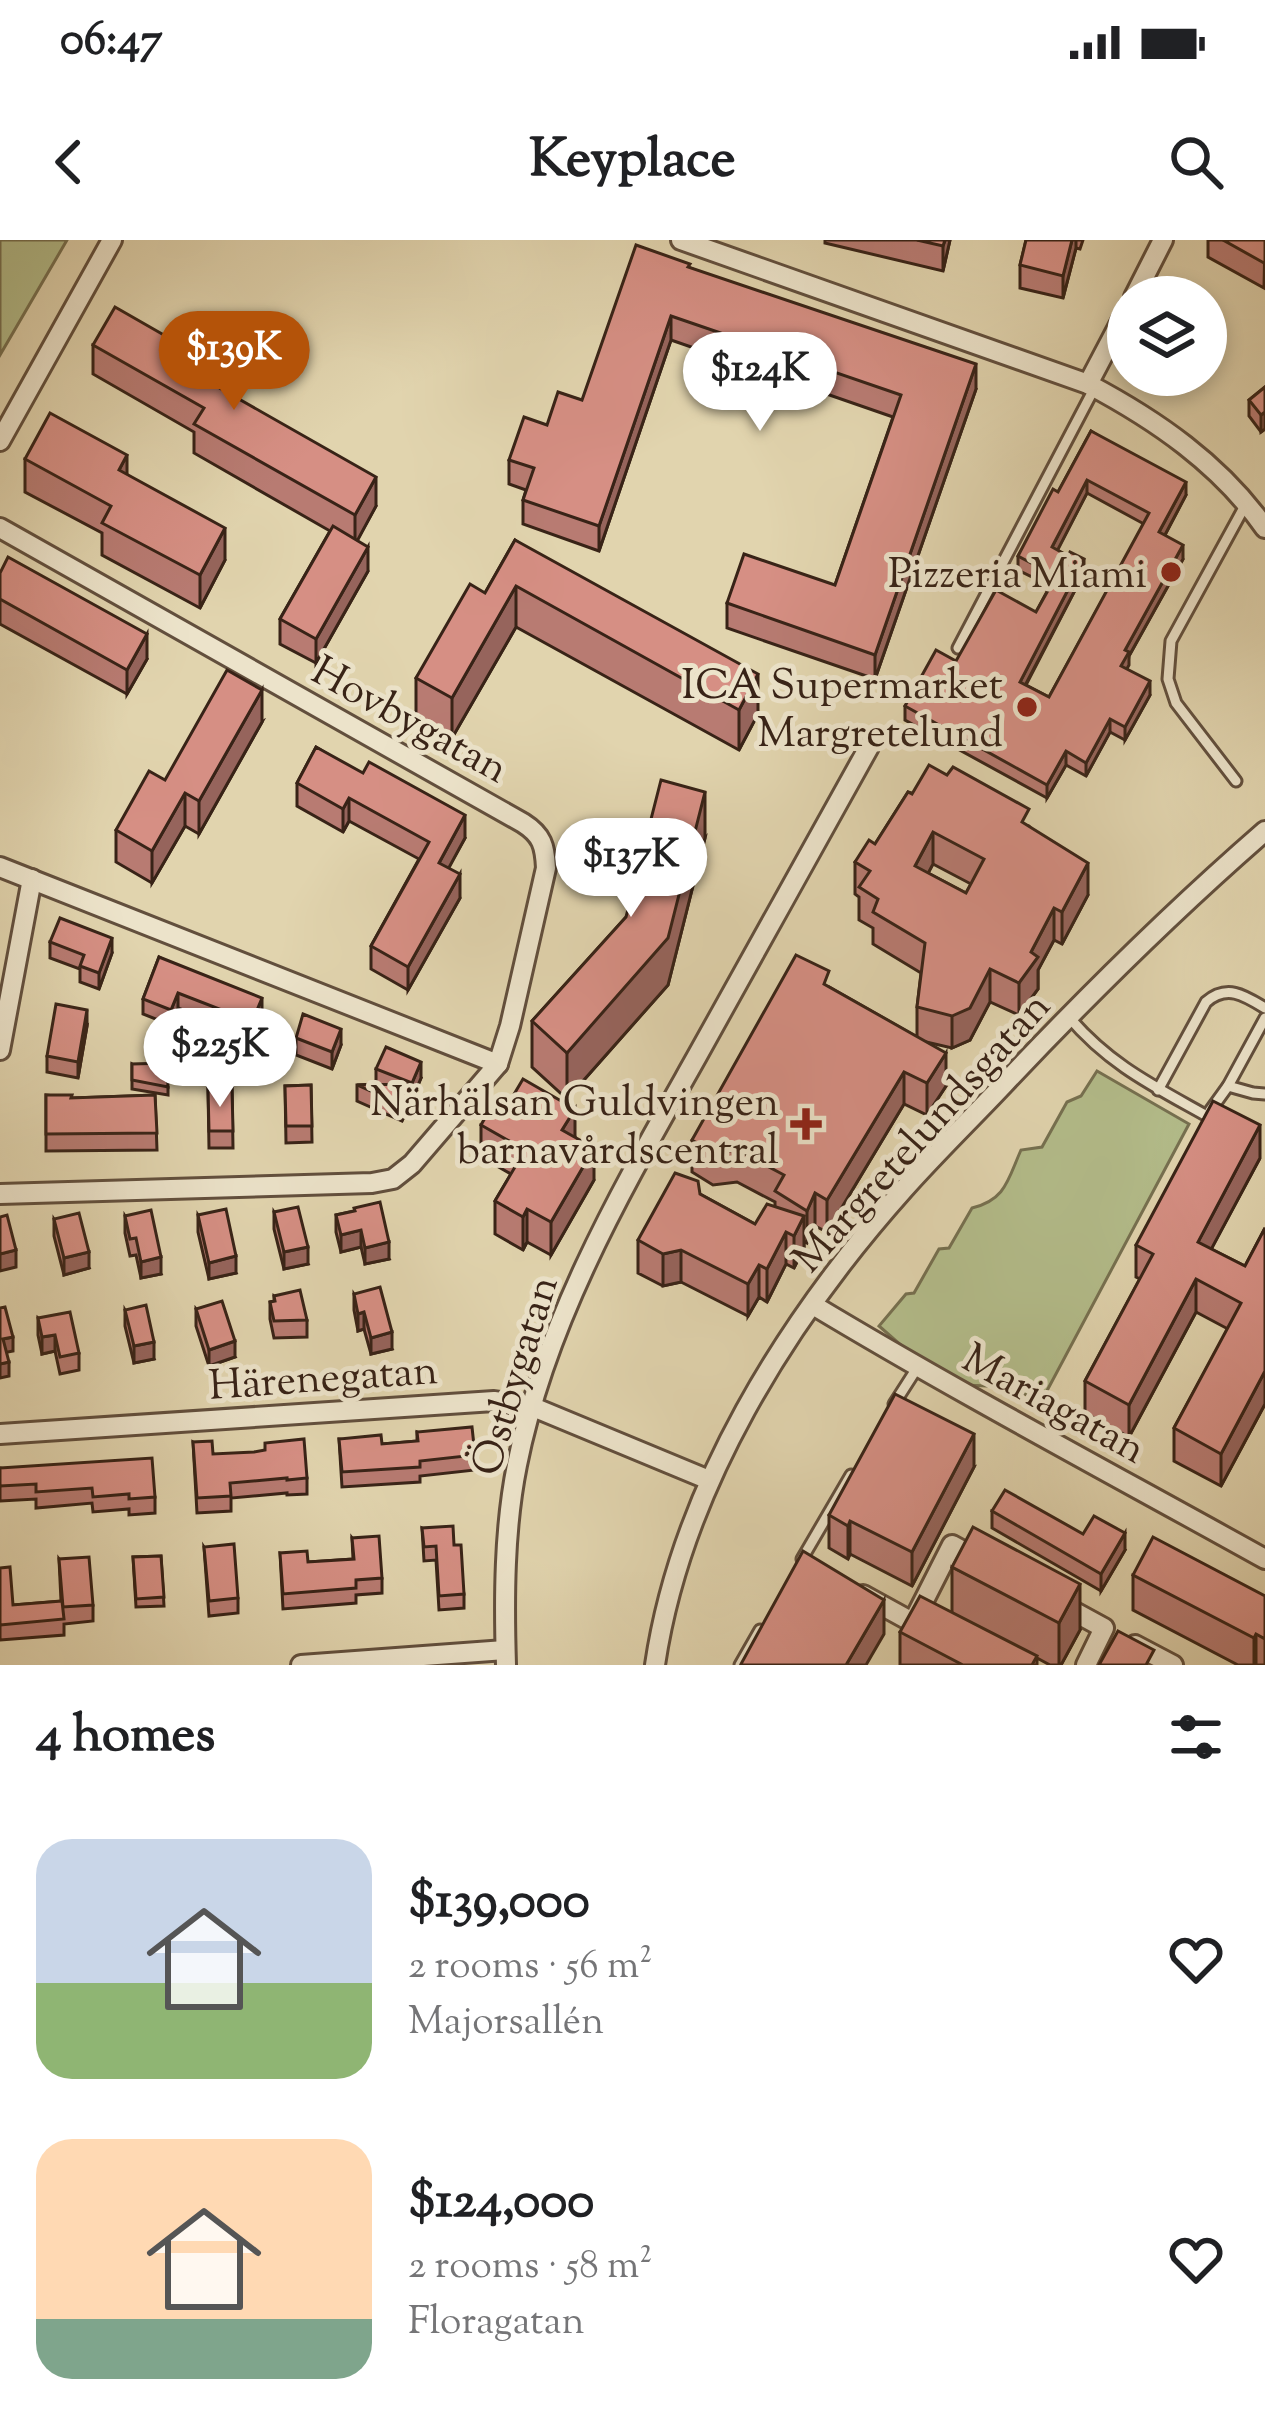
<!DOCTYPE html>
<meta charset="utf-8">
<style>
body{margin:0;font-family:"Sorts Mill Goudy",serif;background:#f6f6f6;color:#202124;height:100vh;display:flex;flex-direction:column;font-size:45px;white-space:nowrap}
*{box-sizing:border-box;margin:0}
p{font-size:39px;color:#757577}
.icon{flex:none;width:66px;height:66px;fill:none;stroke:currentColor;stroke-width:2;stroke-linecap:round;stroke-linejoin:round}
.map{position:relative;height:1425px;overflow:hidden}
.drawer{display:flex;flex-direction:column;background:#fff;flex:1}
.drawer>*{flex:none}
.fabs{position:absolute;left:1107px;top:36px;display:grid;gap:24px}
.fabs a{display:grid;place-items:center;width:120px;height:120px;border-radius:50%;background:#fff;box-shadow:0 6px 18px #0003;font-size:60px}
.price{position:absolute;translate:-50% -102px;padding:0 27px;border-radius:42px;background:#fff;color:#222;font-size:39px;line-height:78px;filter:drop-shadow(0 3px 6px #0008)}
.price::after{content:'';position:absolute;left:50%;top:72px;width:36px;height:27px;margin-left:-18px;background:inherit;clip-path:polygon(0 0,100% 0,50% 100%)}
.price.selected{background:#b45309;color:#fff}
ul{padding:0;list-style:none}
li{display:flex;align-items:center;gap:36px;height:300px;padding:0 36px}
li span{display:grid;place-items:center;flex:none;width:336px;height:240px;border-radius:36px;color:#555}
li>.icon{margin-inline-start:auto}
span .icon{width:144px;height:144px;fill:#fffc;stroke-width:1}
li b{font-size:51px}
h2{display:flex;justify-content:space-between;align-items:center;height:144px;padding:0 36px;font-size:51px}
.status{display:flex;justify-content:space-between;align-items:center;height:84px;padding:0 60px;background:#fff;direction:ltr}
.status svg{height:33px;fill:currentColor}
header{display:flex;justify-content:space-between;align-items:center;height:156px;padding:0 36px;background:#fff;font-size:54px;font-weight:800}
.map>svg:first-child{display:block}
</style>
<div class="status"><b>06:47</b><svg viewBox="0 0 49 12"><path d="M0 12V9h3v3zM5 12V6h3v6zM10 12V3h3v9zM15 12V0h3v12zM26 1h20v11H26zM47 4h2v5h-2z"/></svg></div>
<header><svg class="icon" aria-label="back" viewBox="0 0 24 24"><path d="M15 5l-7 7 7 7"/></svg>Keyplace<svg class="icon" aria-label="search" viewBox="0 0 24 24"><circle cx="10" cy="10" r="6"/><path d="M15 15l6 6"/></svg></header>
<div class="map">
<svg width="1265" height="1425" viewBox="0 0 1265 1425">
<rect width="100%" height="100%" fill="#e1d4ae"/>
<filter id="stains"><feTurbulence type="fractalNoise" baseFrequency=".00167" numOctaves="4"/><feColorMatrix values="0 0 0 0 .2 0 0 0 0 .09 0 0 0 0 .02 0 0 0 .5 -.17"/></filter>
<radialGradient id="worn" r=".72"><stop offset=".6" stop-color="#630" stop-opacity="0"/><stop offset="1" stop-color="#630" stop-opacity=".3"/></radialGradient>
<g fill="#b3bc8a" stroke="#767050" stroke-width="3">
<path d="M0 0H67L0 115Z"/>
<path d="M1097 831 1189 884 1041 1162 1010 1147 964 1145 920 1122 879 1086 906 1054 914 1053 939 1009 949 1008 972 968C1006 960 1008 939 1021 910L1042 907 1067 862 1081 856Z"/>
</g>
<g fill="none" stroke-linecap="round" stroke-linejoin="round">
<defs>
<g id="lane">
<path d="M958 408 1095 147"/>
<path d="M1236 541 1176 463 1168 439 1171 401 1247 262"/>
<path d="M1068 776C1111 827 1158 848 1214 880"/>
<path d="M1228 846 1253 853 1265 854"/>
<path d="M1158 850 1206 762C1227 744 1244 755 1265 768"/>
<path d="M1210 871 1228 846 1265 778"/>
<path d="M894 1164 917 1128"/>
<path d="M802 1319 851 1235"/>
<path d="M740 1425 760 1390"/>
</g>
<g id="street">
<path d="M681 0 1088 144C1156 180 1220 224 1265 288"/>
<path d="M1134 57 1163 0"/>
<path d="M1088 144 1128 68"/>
<path d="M0 201 112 0"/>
<path d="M0 288 523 583C542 595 545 606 546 628L510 786 498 824 412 924 393 939 372 943 0 954"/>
<path d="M0 627 498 824"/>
<path d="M0 810 32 639"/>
<path d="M813 1065C961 1154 1114 1235 1265 1319"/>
<path d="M0 1194 494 1161 533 1167 709 1240"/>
<path d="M863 1355 923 1388"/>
<path d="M1060 1364 1104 1388 1086 1425"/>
<path d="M915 1378 952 1305 983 1322"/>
<path d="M1135 1405 1173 1425"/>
<path d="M301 1425 505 1410"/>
<path d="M506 1425C504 1360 504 1289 517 1225 546 1079 624 946 696 818 754 714 811 611 869 507"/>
<path d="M655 1425C681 1249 787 1080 904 949 936 913 971 879 1004 844 1088 755 1173 671 1265 591"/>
</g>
</defs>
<use href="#lane" stroke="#624f3d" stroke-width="15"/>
<use href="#street" stroke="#624f3d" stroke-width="24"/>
<use href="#lane" stroke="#ece3ca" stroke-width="9"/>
<use href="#street" stroke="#ece3ca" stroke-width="18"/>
</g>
<g fill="#b87b72" stroke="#382317" stroke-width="3" fill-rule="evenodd">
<path d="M825 0H950L943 31 825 3Z"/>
<path d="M1026 0H1083L1080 9 1076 8 1063 58 1020 48V25Z"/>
<path d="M1208 0H1265L1264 48 1208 17Z"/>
<path d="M690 28 976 149 875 439 727 388V363L835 345 893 177 671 100 599 311 523 284V260L526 250 509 244V220L547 185 582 160Z"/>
<path d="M93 105 225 151 376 266 357 300 368 331 316 423 280 404V379L330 291 194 213V192L93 134Z"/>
<path d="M1265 147V189L1261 192 1249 176V160Z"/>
<path d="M1091 191 1186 255 1165 295 1183 319 1129 416 1127 429 1150 455 1125 500 1110 492 1086 536 1066 525 1047 558 905 480V466L956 421 1036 372 1050 346 1018 330V316L1058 252ZM1087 253 1144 284 1049 457 1026 445 1084 333 1068 316 1057 310Z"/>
<path d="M25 219 127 235 225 320 200 368 102 315V293L25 252Z"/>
<path d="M515 300 758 474 739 510 516 387 452 498 416 478V438L485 353Z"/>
<path d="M0 333 147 419 127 454 0 384Z"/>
<path d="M262 482 199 594 185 586 152 643 116 622V590L165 540Z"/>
<path d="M316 507 465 598 448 628 460 658 408 750 371 729V706L419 619 349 581 343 592 297 566V543Z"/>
<path d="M908 552 1029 586 1088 655 1062 704 1054 700 1038 730V749L1019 775 990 762 970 800 952 808 926 802 946 846 927 875 904 864 827 992 815 986 807 1003 804 1001V1008L794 1028 786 1024 767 1062 759 1057 748 1076 681 1042 663 1046 638 1033V1000L700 954 755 984 775 966V962L737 942 713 945 692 932V900L829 747 917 797V767L921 733 873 704V688L859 680V657L855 654V622L875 604ZM933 624 971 644 966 653 928 633Z"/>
<path d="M705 598 668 745 567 859 532 827V781L626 677Z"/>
<path d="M50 702 112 713 99 749 80 742V729L50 718Z"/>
<path d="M159 717 262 773 258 782 292 811 284 830 227 809V795L230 788 178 768 171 785 143 774V759Z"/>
<path d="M87 786 78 838 47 832V816Z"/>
<path d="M296 798 341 805 332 829 296 815Z"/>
<path d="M132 824 168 847V855L132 849Z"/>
<path d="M376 829 421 838 402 881 357 861V845L376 844Z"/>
<path d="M311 845 312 902 286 903 285 846Z"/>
<path d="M208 848H232L233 908H209Z"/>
<path d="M46 855 72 858 155 855 157 910 46 911Z"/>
<path d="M481 885 575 897 594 940 551 1015 527 1002 523 1010 495 994V961L511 934 481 917Z"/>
<path d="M1260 918 1211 1009 1245 1026 1265 988V1164L1221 1246 1174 1221V1188L1228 1089 1196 1072 1129 1197 1085 1173V1141L1140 1039 1136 1037V1005Z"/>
<path d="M354 971 389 1019 365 1024 361 1007 341 1012 336 992V975Z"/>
<path d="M274 972 308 1024 284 1029 274 989Z"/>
<path d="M198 975 236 1033 209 1039 198 992Z"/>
<path d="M125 976 161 1034 141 1038 136 1015 130 1016 125 993Z"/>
<path d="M54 979 89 1028 64 1035 54 996Z"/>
<path d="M354 1054 392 1109 371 1114 364 1089 358 1091 354 1070Z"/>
<path d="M274 1056 307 1080V1097L274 1098 270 1079V1062L274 1061Z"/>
<path d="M196 1069 235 1117 209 1126 196 1086Z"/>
<path d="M125 1070 154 1119 134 1123 125 1086Z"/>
<path d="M38 1078 79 1113V1130L60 1134 55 1111 42 1114 38 1095Z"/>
<path d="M417 1192 475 1215V1230L420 1236V1242L342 1247 339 1199 382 1204 417 1201Z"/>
<path d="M193 1202 213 1214 307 1238V1254L287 1255V1253L231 1258V1271L197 1273Z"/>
<path d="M974 1227 912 1346 850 1314 848 1319 829 1308V1275Z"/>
<path d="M0 1228 155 1257V1273L129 1275V1269L93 1272 92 1263 36 1268V1259L0 1261Z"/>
<path d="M992 1271 1083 1294 1125 1310 1101 1351 992 1288Z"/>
<path d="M422 1288 454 1305 464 1354V1368L439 1370 436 1320 424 1321Z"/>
<path d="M352 1298 382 1338V1353L356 1355V1363L283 1369 280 1313 308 1322 353 1319Z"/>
<path d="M204 1307 238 1358V1373L209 1376Z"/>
<path d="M161 1316 164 1366 136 1367 133 1317Z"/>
<path d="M59 1319 93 1365V1381L64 1384V1395L0 1400V1328L13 1365 61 1361Z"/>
<path d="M952 1327 1080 1390 1061 1425H1050L1037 1418V1425H900V1392L952 1372Z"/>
<path d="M1133 1335 1265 1356V1425H1238L1133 1370Z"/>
</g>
<g fill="#96645c" stroke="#382317" stroke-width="3">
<path d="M945 0H950L943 31V6Z"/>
<path d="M1072 0H1076V8L1063 58V36Z"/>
<path d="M671 76V100L599 311V286Z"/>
<path d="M976 124V149L875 439V415Z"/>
<path d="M225 130V159L216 146Z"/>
<path d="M1265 172V189L1261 192V175Z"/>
<path d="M127 215V247L119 230Z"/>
<path d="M376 237V266L355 305V275Z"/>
<path d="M1087 240V253L1052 321V307Z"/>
<path d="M1186 242V255L1159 306V292Z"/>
<path d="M225 288V320L200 368V335Z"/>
<path d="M1183 305V319L1129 416V425L1121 439V426L1125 410Z"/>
<path d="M368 307V331L316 423V399Z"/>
<path d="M1084 319V333L1020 455V442Z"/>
<path d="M516 346V387L452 498V458Z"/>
<path d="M147 394V419L127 454V430Z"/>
<path d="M758 434V474L739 510V470Z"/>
<path d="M1150 441V455L1125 500V487Z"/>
<path d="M262 450V482L199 594V561Z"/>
<path d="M1110 479V492L1086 536V523Z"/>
<path d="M1066 511V525L1047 558V545Z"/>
<path d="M705 552V598L668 745 567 859V813Z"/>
<path d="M185 553V586L152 643V611Z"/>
<path d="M349 558V581L343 592V569Z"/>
<path d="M465 575V598L439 646V623Z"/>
<path d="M933 592V624L915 658V626Z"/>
<path d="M1088 623V655L1062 704V672Z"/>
<path d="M460 634V658L408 750V727Z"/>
<path d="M1054 668V700L1038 730V749L1019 775V743L1031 712Z"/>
<path d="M112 698V713L99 749V733Z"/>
<path d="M990 729V762L970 800 952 808V776Z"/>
<path d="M178 753V768L171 785V770Z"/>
<path d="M262 758V773L253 795V780Z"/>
<path d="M87 770V786L78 838V822Z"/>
<path d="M341 789V805L332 829V812Z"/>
<path d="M292 796V811L284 830V815Z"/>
<path d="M946 813V846L927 875V843Z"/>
<path d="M421 822V838L412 860V843Z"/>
<path d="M904 832V864L827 992V960Z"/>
<path d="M411 844V860L402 881V865Z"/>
<path d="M575 869V901L562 890Z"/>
<path d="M1260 885V918L1198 1034V1002Z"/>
<path d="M594 908V940L551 1015V982Z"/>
<path d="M815 953V986L807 1003V971Z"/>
<path d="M527 969V1002L523 1010V977Z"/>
<path d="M804 976V1008L794 1028V996Z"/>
<path d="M361 990V1007L341 1012V995Z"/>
<path d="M786 992V1024L767 1062V1029Z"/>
<path d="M389 1002V1019L365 1024V1008Z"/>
<path d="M308 1007V1024L284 1029V1012Z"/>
<path d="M16 1010V1027L0 1031V1014Z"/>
<path d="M681 1010V1042L663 1046V1014Z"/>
<path d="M89 1012V1028L64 1035V1018Z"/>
<path d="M236 1016V1033L209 1039V1023Z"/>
<path d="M161 1017V1034L141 1038V1022Z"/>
<path d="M759 1025V1057L748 1076V1044Z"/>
<path d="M1196 1039V1072L1129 1197V1165Z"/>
<path d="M364 1072V1089L358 1091V1074Z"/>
<path d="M392 1092V1109L371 1114V1098Z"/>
<path d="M55 1095V1111L42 1114V1097Z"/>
<path d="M13 1097V1111L3 1113V1099Z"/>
<path d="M235 1101V1117L209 1126V1110Z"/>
<path d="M154 1102V1119L134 1123V1106Z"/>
<path d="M9 1122V1136L0 1138V1124Z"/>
<path d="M1265 1131V1164L1221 1246V1214Z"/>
<path d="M974 1194V1227L912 1346V1312Z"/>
<path d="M850 1281V1314L848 1319V1286Z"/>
<path d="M1125 1293V1310L1101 1351V1334Z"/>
<path d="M1080 1344V1390L1061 1425H1059V1383Z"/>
<path d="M884 1360V1394L866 1425H846Z"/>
<path d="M1256 1394V1425H1254V1398Z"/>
</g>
<g fill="#d68f84" stroke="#382317" stroke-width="3" fill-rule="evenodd">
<path d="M917 0H945L943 6Z"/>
<path d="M1026 0H1072L1063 36 1020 25Z"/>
<path d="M1223 0H1265V21L1264 23Z"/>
<path d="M636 5 690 24 688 27 976 124 875 415 727 363 744 314 835 345 901 155 671 76 599 286 523 260 534 228 509 220 524 177 547 185 558 152 582 160Z"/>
<path d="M115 67 225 130 216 146 376 237 355 275 194 184 204 168 93 105Z"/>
<path d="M1265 147V172L1261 175 1249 160Z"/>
<path d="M50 173 127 215 119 230 225 288 200 335 102 283 111 266 25 219Z"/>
<path d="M1091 191 1186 242 1159 292 1183 305 1125 410 1129 412 1121 426 1150 441 1125 487 1110 479 1086 523 1066 511 1047 545 905 466 936 410 956 421 996 350 1036 372 1056 336 1018 316 1053 249 1058 252ZM1087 240 1149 273 1049 457 1020 442 1084 319 1070 312 1068 316 1052 307Z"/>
<path d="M333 286 368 307 316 399 280 379Z"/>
<path d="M515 300 758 434 739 470 516 346 452 458 416 438 470 344 485 353Z"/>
<path d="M8 317 147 394 127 430 0 359V333Z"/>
<path d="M227 430 262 450 199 561 185 553 152 611 116 590 149 531 165 540Z"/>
<path d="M316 507 363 533 369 522 465 575 439 623 460 634 408 727 371 706 429 602 349 558 343 569 297 543Z"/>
<path d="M929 525 947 535 953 527 1029 569 1022 582 1088 623 1062 672 1054 668 1031 712 1038 717 1019 743 990 729 970 768 952 776 917 767 925 703 873 672 878 659 859 647 870 631 855 622 869 600 875 604 908 552 912 554ZM933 592 984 619 966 653 915 626Z"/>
<path d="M661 540 705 552 668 698 567 813 532 781 626 677Z"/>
<path d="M60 678 112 698 99 733 80 726 84 715 50 702Z"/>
<path d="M796 715 829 731 824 744 946 813 927 843 904 832 827 960 815 953 807 971 775 951 784 935 737 910 713 913 692 900Z"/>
<path d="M159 717 262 758 253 780 292 796 284 815 227 795 235 775 178 753 171 770 143 759Z"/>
<path d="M56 764 87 770 78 822 47 816Z"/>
<path d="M303 774 341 789 332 812 296 798Z"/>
<path d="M386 807 421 822 412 843 376 829Z"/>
<path d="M167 823 168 847 132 840V824Z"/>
<path d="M523 839 575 869 562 890 594 908 551 982 527 969 523 977 495 961 525 910 481 885 498 855 510 861Z"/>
<path d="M411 844 402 865 357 845Z"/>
<path d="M311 845 312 886H286L285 846Z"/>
<path d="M208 848H232L233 891H209Z"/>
<path d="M46 855H72L71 858 155 855 157 893 46 894Z"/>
<path d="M1213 861 1260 885 1198 1002 1245 1026 1265 988V1131L1221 1214 1174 1188 1241 1063 1196 1039 1129 1165 1085 1141 1153 1014 1136 1005Z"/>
<path d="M675 933 698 941 700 954 755 984 767 964 804 976 794 996 786 992 767 1029 759 1025 748 1044 681 1010 663 1014 638 1000Z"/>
<path d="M380 962 389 1002 365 1008 361 990 341 995 336 975 355 971 354 968Z"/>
<path d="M298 967 308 1007 284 1012 274 972Z"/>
<path d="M226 969 236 1016 209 1023 198 975Z"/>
<path d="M151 970 161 1017 141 1022 136 998 130 999 125 976Z"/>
<path d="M79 973 89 1012 64 1018 54 979Z"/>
<path d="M7 975 16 1010 0 1014V977Z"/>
<path d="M380 1047 392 1092 371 1098 364 1072 358 1074 354 1054Z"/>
<path d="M300 1050 307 1080 274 1081 270 1062 275 1061 274 1056Z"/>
<path d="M222 1061 235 1101 209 1110 196 1069Z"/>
<path d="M146 1065 154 1102 134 1106 125 1070Z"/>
<path d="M5 1067 13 1097 3 1099 9 1122 0 1124V1068Z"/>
<path d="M70 1072 79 1113 60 1117 55 1095 42 1097 38 1078Z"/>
<path d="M895 1154 974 1194 912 1312 850 1281 848 1286 829 1275Z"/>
<path d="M472 1187 475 1215 420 1221V1227L342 1232 339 1199 381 1195 382 1204 418 1201 417 1192Z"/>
<path d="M304 1199 307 1238 287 1240V1238L230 1243 231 1256 197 1258 193 1202 212 1201 213 1214 254 1212 265 1210V1203Z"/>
<path d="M152 1218 155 1257 129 1259V1254L93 1257 92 1248 36 1252V1244L0 1246V1228Z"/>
<path d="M1005 1250 1083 1294 1094 1276 1125 1293 1101 1334 992 1271Z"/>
<path d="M453 1286 454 1305H461L464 1354 439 1356 436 1306 424 1307 422 1288Z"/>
<path d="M973 1287 1080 1344 1059 1383 952 1327Z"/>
<path d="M379 1296 382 1338 356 1340V1348L283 1354 280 1313 307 1311 308 1322 354 1319 352 1298Z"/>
<path d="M1153 1297 1265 1356V1399L1256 1394 1254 1398 1133 1335Z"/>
<path d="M234 1304 238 1358 209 1361 204 1307Z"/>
<path d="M803 1311 884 1360 846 1425H743L741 1424Z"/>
<path d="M161 1316 164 1357 136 1359 133 1317Z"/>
<path d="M89 1317 93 1365 63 1367 59 1319Z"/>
<path d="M10 1327 13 1365 62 1361 64 1379 0 1385V1328Z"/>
<path d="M920 1356 1037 1416 1032 1425H963L900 1392Z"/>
<path d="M1118 1391 1154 1410 1146 1425H1099Z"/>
</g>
<g fill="#8f2418" stroke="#ece3ca" stroke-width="4.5">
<circle cx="1171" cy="332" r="12"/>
<circle cx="1027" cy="467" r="12"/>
<path d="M800 866h12v12h12v12h-12v12h-12v-12h-12v-12h12z"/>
</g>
<g text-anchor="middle" stroke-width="10" stroke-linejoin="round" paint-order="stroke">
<g font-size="42" fill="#382317" stroke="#ece3ca" text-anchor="end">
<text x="1147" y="347">Pizzeria Miami</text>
<text x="1003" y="458">ICA Supermarket<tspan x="1003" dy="48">Margretelund</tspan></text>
<text x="779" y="875">Närhälsan Guldvingen<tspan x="779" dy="48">barnavårdscentral</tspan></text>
</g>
<g font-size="42" fill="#382317" stroke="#ece3ca">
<text transform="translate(411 478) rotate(29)" y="15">Hovbygatan</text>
<text transform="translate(920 891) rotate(-48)" y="15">Margretelundsgatan</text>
<text transform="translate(513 1135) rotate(-73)" y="15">Östbygatan</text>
<text transform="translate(323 1136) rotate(-4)" y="15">Härenegatan</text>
<text transform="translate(1055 1162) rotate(29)" y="15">Mariagatan</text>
</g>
</g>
<rect width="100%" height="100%" filter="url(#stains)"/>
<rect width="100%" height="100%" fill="url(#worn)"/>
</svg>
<div class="fabs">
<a><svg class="icon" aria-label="layers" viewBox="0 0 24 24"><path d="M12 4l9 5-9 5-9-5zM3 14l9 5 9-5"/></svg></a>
</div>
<b class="price selected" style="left:234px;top:173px">$139K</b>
<b class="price" style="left:760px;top:194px">$124K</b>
<b class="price" style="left:631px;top:680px">$137K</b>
<b class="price" style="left:220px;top:870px">$225K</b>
</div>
<section class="drawer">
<h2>4 homes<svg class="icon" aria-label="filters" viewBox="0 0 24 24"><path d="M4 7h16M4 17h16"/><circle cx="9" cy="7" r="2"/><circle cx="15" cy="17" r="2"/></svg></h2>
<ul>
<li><span style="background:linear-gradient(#c9d6e8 60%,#8fb573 0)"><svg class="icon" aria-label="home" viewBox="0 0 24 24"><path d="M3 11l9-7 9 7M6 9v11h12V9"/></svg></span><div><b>$139,000</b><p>2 rooms · 56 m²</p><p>Majorsallén</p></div><svg class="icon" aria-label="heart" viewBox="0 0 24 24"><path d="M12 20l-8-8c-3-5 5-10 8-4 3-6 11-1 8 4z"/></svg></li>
<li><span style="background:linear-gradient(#ffd9b3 75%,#7fa58c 0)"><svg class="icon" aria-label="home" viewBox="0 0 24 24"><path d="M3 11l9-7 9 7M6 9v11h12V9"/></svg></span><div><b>$124,000</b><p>2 rooms · 58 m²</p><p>Floragatan</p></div><svg class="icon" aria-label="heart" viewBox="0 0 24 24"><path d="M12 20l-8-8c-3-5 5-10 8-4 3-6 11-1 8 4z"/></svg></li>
</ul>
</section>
